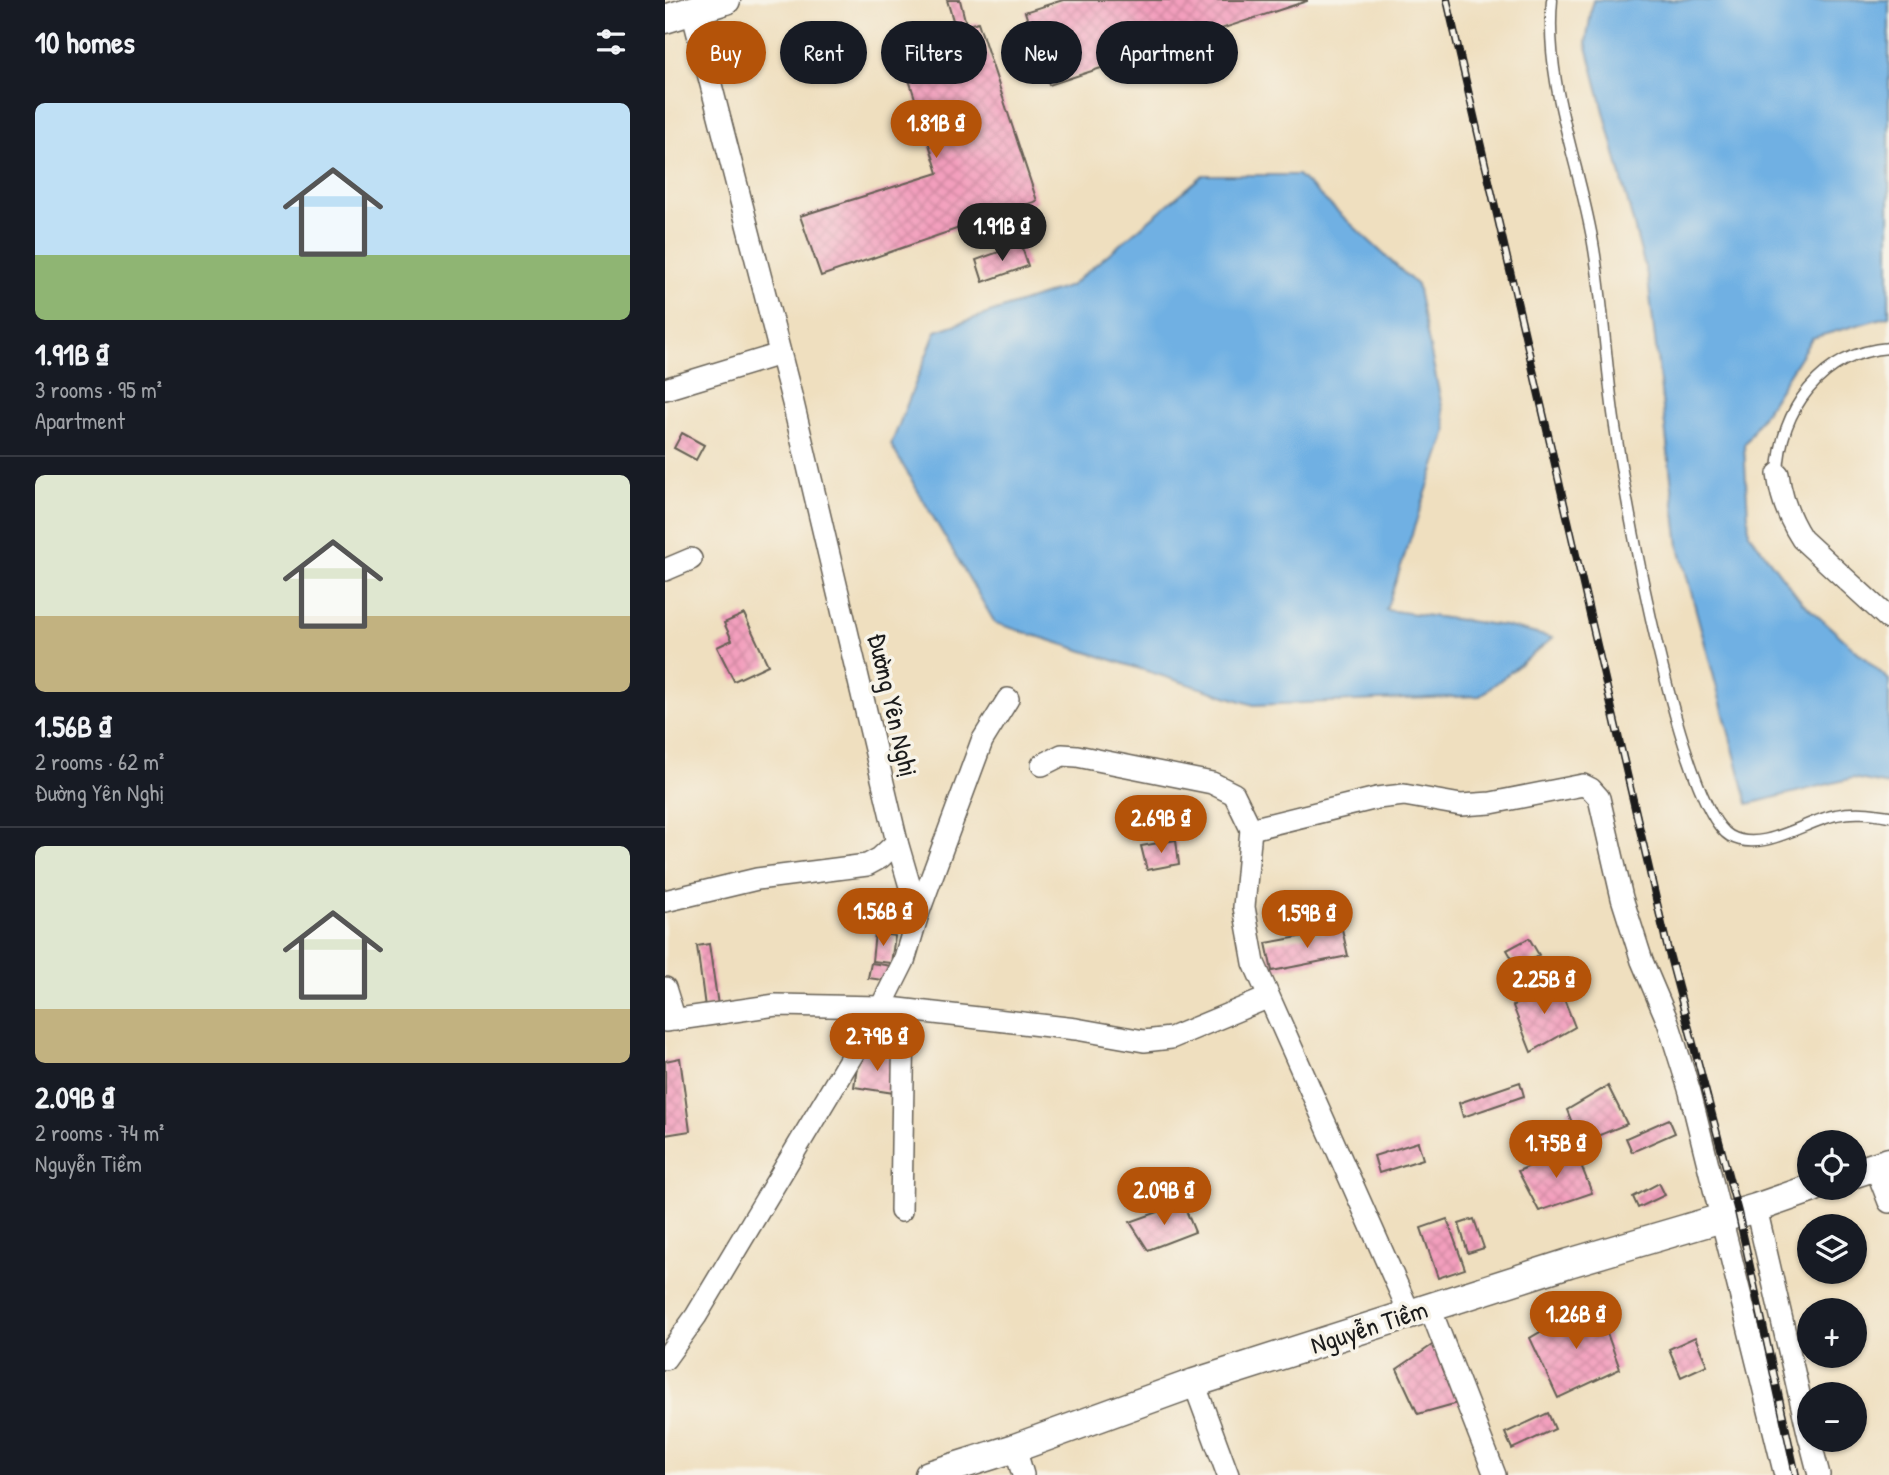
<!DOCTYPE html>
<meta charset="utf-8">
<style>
body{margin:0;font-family:"Patrick Hand",sans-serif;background:#20242c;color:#f1f3f6;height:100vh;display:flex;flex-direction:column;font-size:26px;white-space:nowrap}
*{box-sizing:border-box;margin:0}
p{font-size:23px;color:#9ea1a6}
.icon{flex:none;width:38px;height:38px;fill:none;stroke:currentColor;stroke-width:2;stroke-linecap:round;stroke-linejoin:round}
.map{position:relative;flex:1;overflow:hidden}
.side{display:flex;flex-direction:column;background:#171b24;width:665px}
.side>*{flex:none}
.hud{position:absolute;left:21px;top:21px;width:665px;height:63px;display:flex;gap:14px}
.fabs{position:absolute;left:1132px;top:1130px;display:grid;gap:14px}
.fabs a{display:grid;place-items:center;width:70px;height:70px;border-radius:50%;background:#171b24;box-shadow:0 2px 5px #0004;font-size:35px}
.price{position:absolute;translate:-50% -60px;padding:0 16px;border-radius:24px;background:#b45309;color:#fff;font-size:23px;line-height:46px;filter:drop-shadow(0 2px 4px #0008)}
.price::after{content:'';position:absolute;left:50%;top:42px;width:21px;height:16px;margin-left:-10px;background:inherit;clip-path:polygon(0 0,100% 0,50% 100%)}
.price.on{background:#222;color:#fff}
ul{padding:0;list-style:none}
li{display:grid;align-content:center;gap:14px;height:371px;padding:0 35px}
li+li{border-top:2px solid #363941}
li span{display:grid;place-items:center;height:217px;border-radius:10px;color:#555}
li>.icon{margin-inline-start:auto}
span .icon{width:126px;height:126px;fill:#fffc;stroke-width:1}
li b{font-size:30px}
h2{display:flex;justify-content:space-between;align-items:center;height:84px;padding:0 35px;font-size:30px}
.pill{padding:0 24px;border-radius:32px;background:#171b24;box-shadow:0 2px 5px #0004;font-size:24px;line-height:63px}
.pill.on{background:#b45309;color:#fff}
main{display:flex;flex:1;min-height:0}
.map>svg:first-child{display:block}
</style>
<main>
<section class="side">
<h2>10 homes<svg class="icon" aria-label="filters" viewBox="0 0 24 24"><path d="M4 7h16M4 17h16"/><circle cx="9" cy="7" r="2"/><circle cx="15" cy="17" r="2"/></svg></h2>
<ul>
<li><span style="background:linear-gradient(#bfe0f5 70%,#8fb573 0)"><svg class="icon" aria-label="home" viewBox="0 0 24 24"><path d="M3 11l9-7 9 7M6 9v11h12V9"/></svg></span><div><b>1.91B ₫</b><p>3 rooms · 95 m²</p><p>Apartment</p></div></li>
<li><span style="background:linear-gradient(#dfe7d0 65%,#c2b280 0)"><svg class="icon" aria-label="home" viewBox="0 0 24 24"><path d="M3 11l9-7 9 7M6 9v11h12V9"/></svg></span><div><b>1.56B ₫</b><p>2 rooms · 62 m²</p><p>Đường Yên Nghị</p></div></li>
<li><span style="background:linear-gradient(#dfe7d0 75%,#c2b280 0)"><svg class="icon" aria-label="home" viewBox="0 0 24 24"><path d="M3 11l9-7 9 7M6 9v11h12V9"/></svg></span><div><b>2.09B ₫</b><p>2 rooms · 74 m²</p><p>Nguyễn Tiềm</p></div></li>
</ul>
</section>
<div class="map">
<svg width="1224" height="1475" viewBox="0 0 1224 1475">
<defs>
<pattern id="building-cross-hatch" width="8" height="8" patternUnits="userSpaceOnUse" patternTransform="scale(1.75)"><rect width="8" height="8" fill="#f39fbd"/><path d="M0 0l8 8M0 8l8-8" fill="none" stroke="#d088a2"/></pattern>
</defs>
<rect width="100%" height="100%" fill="#f7f3e8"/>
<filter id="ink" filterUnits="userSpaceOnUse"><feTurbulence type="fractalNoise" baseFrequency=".0143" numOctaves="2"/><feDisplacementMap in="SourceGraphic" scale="14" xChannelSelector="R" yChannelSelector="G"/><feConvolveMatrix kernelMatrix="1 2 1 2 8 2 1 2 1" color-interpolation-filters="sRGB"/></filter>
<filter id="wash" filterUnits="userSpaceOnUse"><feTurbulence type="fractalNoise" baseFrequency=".00686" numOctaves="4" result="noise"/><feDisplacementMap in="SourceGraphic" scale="28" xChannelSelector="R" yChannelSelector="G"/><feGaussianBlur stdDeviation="1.57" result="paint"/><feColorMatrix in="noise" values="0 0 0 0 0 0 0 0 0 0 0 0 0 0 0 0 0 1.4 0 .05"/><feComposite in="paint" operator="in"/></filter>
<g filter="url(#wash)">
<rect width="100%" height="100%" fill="#efdfbf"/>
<g fill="#6fb0e3" stroke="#466680" stroke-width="2">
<path d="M928 0H1224V316L1147 338 1079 445 1084 533 1136 601 1224 680V785L1188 778 1083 804 1014 547 983 279 921 43Z"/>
<path d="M538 175H633L752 285 782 431 721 610 840 626 888 638 815 696 589 705 330 623 226 445 271 331 405 286Z"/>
</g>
<g id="blocks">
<g fill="url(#building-cross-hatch)">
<path d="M282 0H295L301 24 290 27Z"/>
<path d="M398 0H642V1L384 85 360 12Z"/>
<path d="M313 22 372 201 156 276 135 216 273 173 234 47Z"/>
<path d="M356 244 363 266 318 282 311 260Z"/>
<path d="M17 433 39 445 31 460 9 448Z"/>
<path d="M79 614 103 665 69 681 52 647 67 640 59 623Z"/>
<path d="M511 840 514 864 482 870 476 846Z"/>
<path d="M677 929 683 956 607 971 601 943Z"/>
<path d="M210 933 230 936 226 963 207 961Z"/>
<path d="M864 938 874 955 866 960 872 969 858 977 842 950Z"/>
<path d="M44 944 53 1005 40 1007 32 946Z"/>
<path d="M206 963 227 966 224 981 203 978Z"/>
<path d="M892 981 910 1027 866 1052 848 1006Z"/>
<path d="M194 1052 236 1059 229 1093 189 1087Z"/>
<path d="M15 1058 25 1131 0 1135V1061Z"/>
<path d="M855 1082 859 1096 798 1117 794 1103Z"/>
<path d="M943 1086 962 1124 915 1143 902 1110Z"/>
<path d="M1004 1119 1010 1133 967 1152 961 1138Z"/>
<path d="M753 1142 758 1159 714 1173 709 1156Z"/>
<path d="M909 1147 927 1193 874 1211 853 1171Z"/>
<path d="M994 1183 1000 1195 973 1208 968 1197Z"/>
<path d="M518 1203 530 1232 483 1250 465 1222Z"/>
<path d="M782 1219 800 1269 773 1278 756 1228Z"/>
<path d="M809 1219 819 1248 803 1253 794 1224Z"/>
<path d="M930 1300 955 1369 893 1398 865 1338Z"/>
<path d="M1030 1337 1042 1365 1016 1377 1004 1349Z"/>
<path d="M776 1339 796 1402 753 1414 732 1369Z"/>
<path d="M883 1413 890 1429 847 1449 840 1433Z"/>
</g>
</g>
</g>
<g filter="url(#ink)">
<use href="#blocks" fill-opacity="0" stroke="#666055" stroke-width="2"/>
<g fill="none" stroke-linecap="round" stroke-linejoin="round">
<defs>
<g id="service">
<path d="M887 0C879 86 916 166 929 249 939 310 941 372 951 433 960 499 1016 808 1065 836 1097 854 1140 821 1171 815 1189 811 1206 813 1224 816"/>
<path d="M1113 474C1115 410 1156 353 1224 348"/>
</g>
<g id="minor">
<path d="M0 389 115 354"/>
<path d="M1113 474C1116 498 1124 519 1137 539L1224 619"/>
<path d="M0 570 26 559"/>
<path d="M377 765 397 755 412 756 547 783 569 794 586 829 579 907 589 963 745 1314"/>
<path d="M586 829 712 798 739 795 796 805 826 803 918 785 926 789 934 798 957 898 977 961 1003 1022 1025 1092 1120 1475"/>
<path d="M0 901 92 879 202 865 215 858 232 842"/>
<path d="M253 914 317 741 343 699"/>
<path d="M0 988 10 1020"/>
<path d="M0 1021 111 1005 216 1007 411 1029 479 1041 506 1038 602 998"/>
<path d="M1210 1166 1224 1202"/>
<path d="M1091 1208 1144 1437"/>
<path d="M236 1211 239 1012"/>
<path d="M765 1308 830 1475"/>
<path d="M0 1359 31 1316 216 1007 239 961 253 914 232 842 128 403 27 11"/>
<path d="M529 1383 563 1475"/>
<path d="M1145 1440 1154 1475"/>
<path d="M350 1448 358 1475"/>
</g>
<g id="tertiary">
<path d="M0 19 61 0"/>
<path d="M1190 1173 1224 1162"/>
<path d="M264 1475 350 1448 529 1383 904 1263 1091 1208 1148 1188"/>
</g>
</defs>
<use href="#service" stroke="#666055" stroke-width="13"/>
<use href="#minor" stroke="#666055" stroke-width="24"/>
<use href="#tertiary" stroke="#666055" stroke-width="31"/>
<use href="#service" stroke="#fff" stroke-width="10"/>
<use href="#minor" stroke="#fff" stroke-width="21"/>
<use href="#tertiary" stroke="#fff" stroke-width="28"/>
<defs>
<path id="rail" d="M782 0 1002 946 1073 1212 1131 1475"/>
</defs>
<use href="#rail" stroke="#1c1c1c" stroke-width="8"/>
<use href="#rail" stroke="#f7f3e8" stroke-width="5" stroke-dasharray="16" stroke-linecap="butt"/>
</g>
</g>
<g text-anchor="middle" stroke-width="7" stroke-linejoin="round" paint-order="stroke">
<g font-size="26" fill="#1c1c1c" stroke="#f7f3e8">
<text transform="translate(228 705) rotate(77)" y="9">Đường Yên Nghị</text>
<text transform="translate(704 1327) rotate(-18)" y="9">Nguyễn Tiềm</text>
</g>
</g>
</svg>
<div class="fabs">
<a><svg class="icon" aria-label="locate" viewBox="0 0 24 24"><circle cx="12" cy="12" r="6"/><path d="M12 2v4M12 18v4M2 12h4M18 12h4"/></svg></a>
<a><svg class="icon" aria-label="layers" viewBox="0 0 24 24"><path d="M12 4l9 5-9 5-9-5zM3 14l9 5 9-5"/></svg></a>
<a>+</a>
<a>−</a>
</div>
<b class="price" style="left:271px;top:160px">1.81B ₫</b>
<b class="price on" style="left:337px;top:263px">1.91B ₫</b>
<b class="price" style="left:496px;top:855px">2.69B ₫</b>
<b class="price" style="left:218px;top:948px">1.56B ₫</b>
<b class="price" style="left:642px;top:950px">1.59B ₫</b>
<b class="price" style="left:879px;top:1016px">2.25B ₫</b>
<b class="price" style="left:212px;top:1073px">2.79B ₫</b>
<b class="price" style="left:891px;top:1180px">1.75B ₫</b>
<b class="price" style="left:499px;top:1227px">2.09B ₫</b>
<b class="price" style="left:911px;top:1351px">1.26B ₫</b>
<div class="hud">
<a class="pill on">Buy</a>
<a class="pill">Rent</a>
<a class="pill">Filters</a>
<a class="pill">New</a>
<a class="pill">Apartment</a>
</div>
</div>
</main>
